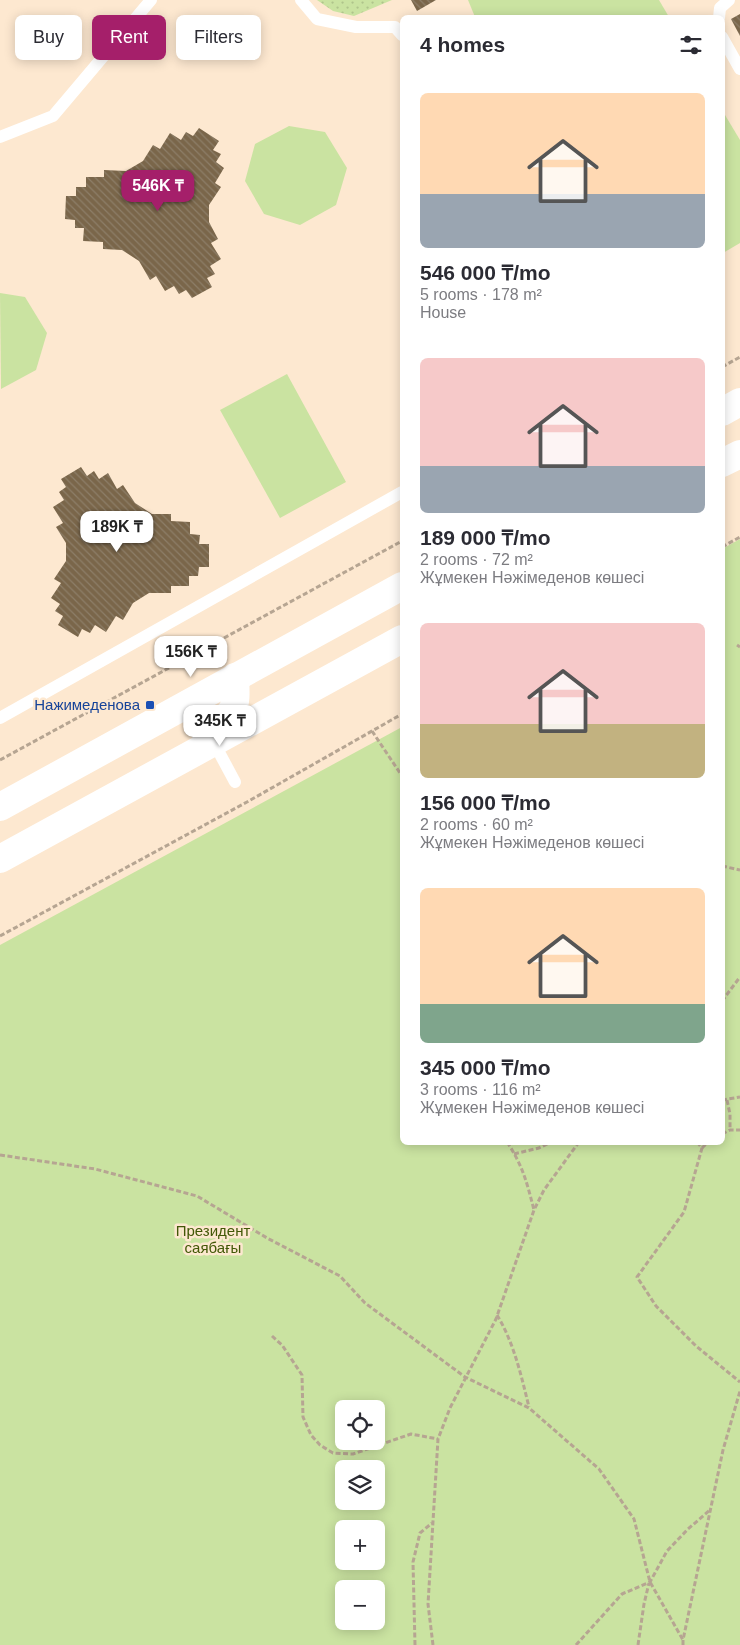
<!DOCTYPE html>
<meta charset="utf-8">
<style>
body{margin:0;font-family:Arial,sans-serif;background:#f2f2f3;color:#2b2b33;height:100vh;display:flex;flex-direction:column;font-size:19px;white-space:nowrap}
*{box-sizing:border-box;margin:0}
p{font-size:16px;color:#7c7c81}
.icon{flex:none;width:28px;height:28px;fill:none;stroke:currentColor;stroke-width:2;stroke-linecap:round;stroke-linejoin:round}
.map{position:relative;flex:1;overflow:hidden}
.drawer{position:absolute;left:400px;top:15px;width:325px;height:1130px;display:flex;flex-direction:column;background:#fff;border-radius:8px;box-shadow:0 2px 12px #0003}
.drawer>*{flex:none}
.hud{position:absolute;left:15px;top:15px;width:310px;height:45px;display:flex;gap:10px}
.buttons{position:absolute;left:335px;top:1400px;display:grid;gap:10px}
.buttons a{display:grid;place-items:center;width:50px;height:50px;border-radius:8px;background:#fff;box-shadow:0 2px 12px #0003;font-size:25px}
.price{position:absolute;translate:-50% -42px;padding:0 11px;border-radius:10px;background:#fff;color:#222;font-size:16px;line-height:32px;filter:drop-shadow(0 1px 2px #0008)}
.price::after{content:'';position:absolute;left:50%;top:30px;width:15px;height:11px;margin-left:-8px;background:inherit;clip-path:polygon(0 0,100% 0,50% 100%)}
.price.current{background:#a51f6a;color:#fff}
ul{padding:0;list-style:none}
li{display:grid;align-content:center;gap:10px;height:265px;padding:0 20px}
li span{display:grid;place-items:center;height:155px;border-radius:8px;color:#555}
li>.icon{margin-inline-start:auto}
span .icon{width:90px;height:90px;fill:#fffc;stroke-width:1}
li b{font-size:21px}
h2{display:flex;justify-content:space-between;align-items:center;height:60px;padding:0 20px;font-size:21px}
.tag{padding:0 18px;border-radius:8px;background:#fff;box-shadow:0 2px 12px #0003;font-size:18px;line-height:45px}
.tag.current{background:#a51f6a;color:#fff}
.map>svg:first-child{display:block}
</style>
<div class="map">
<svg width="740" height="1645" viewBox="0 0 740 1645">
<defs>
<pattern id="grass-dots" width="8" height="8" patternUnits="userSpaceOnUse" patternTransform="scale(1.25)"><rect width="8" height="8" fill="#cae3a1"/><path d="M2 2h.1M6 6h.1" fill="none" stroke="#afc48b" stroke-width="1.8" stroke-linecap="round"/></pattern>
<pattern id="building-back-hatch" width="6" height="6" patternUnits="userSpaceOnUse" patternTransform="scale(1.25)"><rect width="6" height="6" fill="#7a664a"/><path d="M-1 5l2 2M0 0l6 6M5-1l2 2" fill="none" stroke="#8d7e68"/></pattern>
</defs>
<rect width="100%" height="100%" fill="#fde8d0"/>
<path fill="url(#grass-dots)" d="M317 0H392L354 16 333 11Z"/>
<g fill="#cae3a1" fill-rule="evenodd">
<path d="M468 0H659L669 17H475Z"/>
<path d="M722 110 740 140V243L723 253Z"/>
<path d="M289 126 325 132 347 168 336 205 300 225 264 214 245 181 255 144Z"/>
<path d="M0 293 25 297 47 333 36 370 1 389Z"/>
<path d="M287 374 346 482 280 518 220 410Z"/>
<path d="M740 539V1645H0V945L402 727V1142H722V549ZM344 1409H376V1441H344ZM344 1469H376V1501H344ZM344 1529H376V1561H344ZM344 1589H376V1621H344Z"/>
</g>
<g fill="url(#building-back-hatch)">
<path d="M411 0H436L417 11Z"/>
<path d="M740 14V36L731 19Z"/>
<path d="M199 128 219 141 213 150 221 154 216 162 224 168 215 183 221 187 209 205V222L218 239 211 243 221 259 210 266 215 274 207 278 212 287 192 298 186 290 179 294 174 286 165 291 156 276 150 280 139 261 122 250 103 249V242L83 241 84 228H75V220L65 219 66 196H76V187H86V177H104V170L126 171 143 161 153 145 160 149 170 133 181 140 186 132 193 136Z"/>
<path d="M81 467 87 476 94 471 99 479 108 473 117 489 123 485 135 503 152 514H171V521L190 522V534L200 535 199 544H209V567H199L198 576H189V586H171V593H149L133 603 123 620 116 616 106 632 95 625 90 633 82 629 78 637 58 625 63 616 55 611 60 604 51 598 61 583 54 579 66 561V543L56 527 63 523 53 507 64 500 59 492 66 487 61 479Z"/>
</g>
<g fill="none" stroke-linecap="round" stroke-linejoin="round">
<g stroke="#b6a592" stroke-width="3" stroke-dasharray="5 2.5" stroke-linecap="butt">
<path d="M722 367 740 357"/>
<path d="M722 547 740 537"/>
<path d="M737 645 740 647"/>
<path d="M372 731 402 776"/>
<path d="M0 760 402 541"/>
<path d="M722 866 740 870"/>
<path d="M0 936 247 802 402 714"/>
<path d="M722 1001 740 977"/>
<path d="M722 1100 740 1097"/>
<path d="M727 1100 730 1114V1130"/>
<path d="M722 1134 730 1130H740"/>
<path d="M507 1142C523 1166 527 1183 534 1210"/>
<path d="M697 1142 702 1148 684 1212 637 1277 656 1306 696 1346 740 1382"/>
<path d="M702 1148 708 1142"/>
<path d="M514 1154 539 1148 551 1142"/>
<path d="M0 1155 95 1169 197 1196 267 1238 340 1276 365 1303 465 1377 529 1408 599 1469 634 1519 650 1582 683 1640"/>
<path d="M497 1315C514 1343 521 1375 529 1407"/>
<path d="M272 1336 282 1345 302 1375 303 1417 311 1435 320 1445 333 1453 353 1454 411 1434 438 1439"/>
<path d="M415 1645 413 1562 420 1533 432 1523"/>
<path d="M433 1645 428 1604 438 1439 450 1408 496 1319 534 1210 544 1190 579 1142"/>
<path d="M576 1645 622 1594 650 1582 667 1551 688 1529 710 1510"/>
<path d="M638 1645 644 1604 649 1583"/>
<path d="M683 1645V1640L723 1450 740 1391"/>
</g>
<g stroke="#fff" stroke-width="12">
<path d="M301 0 317 19 356 27H395L402 35"/>
<path d="M719 18 720 8 729 0"/>
<path d="M722 37 740 69"/>
<path d="M0 137 53 116 151 0"/>
<path d="M0 718 402 492"/>
<path d="M213 741 235 782"/>
</g>
<g stroke="#fff" stroke-width="28">
<path d="M722 412 740 402"/>
<path d="M722 463 740 454"/>
<path d="M205 731C235 712 237 713 235 677"/>
<path d="M0 807 402 586"/>
<path d="M0 859 402 639"/>
</g>
</g>
<rect fill="#1a4fb4" stroke="#fde8d0" stroke-width="2" x="145" y="700" width="10" height="10" rx="2.5"/>
<g text-anchor="middle" stroke-width="5" stroke-linejoin="round" paint-order="stroke">
<g font-size="15" fill="#164399" stroke="#fde8d0" text-anchor="end">
<text x="140" y="710">Нажимеденова</text>
</g>
<g font-size="15" fill="#425807" stroke="#fde8d0">
<text x="213" y="1236">Президент<tspan x="213" dy="17">саябағы</tspan></text>
</g>
</g>
</svg>
<div class="buttons">
<a><svg class="icon" aria-label="locate" viewBox="0 0 24 24"><circle cx="12" cy="12" r="6"/><path d="M12 2v4M12 18v4M2 12h4M18 12h4"/></svg></a>
<a><svg class="icon" aria-label="layers" viewBox="0 0 24 24"><path d="M12 4l9 5-9 5-9-5zM3 14l9 5 9-5"/></svg></a>
<a>+</a>
<a>−</a>
</div>
<b class="price current" style="left:158px;top:212px">546K ₸</b>
<b class="price" style="left:117px;top:553px">189K ₸</b>
<b class="price" style="left:191px;top:678px">156K ₸</b>
<b class="price" style="left:220px;top:747px">345K ₸</b>
<div class="hud">
<a class="tag">Buy</a>
<a class="tag current">Rent</a>
<a class="tag">Filters</a>
</div>
<section class="drawer">
<h2>4 homes<svg class="icon" aria-label="filters" viewBox="0 0 24 24"><path d="M4 7h16M4 17h16"/><circle cx="9" cy="7" r="2"/><circle cx="15" cy="17" r="2"/></svg></h2>
<ul>
<li><span style="background:linear-gradient(#ffd9b3 65%,#9aa5b1 0)"><svg class="icon" aria-label="home" viewBox="0 0 24 24"><path d="M3 11l9-7 9 7M6 9v11h12V9"/></svg></span><div><b>546 000 ₸/mo</b><p>5 rooms · 178 m²</p><p>House</p></div></li>
<li><span style="background:linear-gradient(#f6c9c9 70%,#9aa5b1 0)"><svg class="icon" aria-label="home" viewBox="0 0 24 24"><path d="M3 11l9-7 9 7M6 9v11h12V9"/></svg></span><div><b>189 000 ₸/mo</b><p>2 rooms · 72 m²</p><p>Жұмекен Нәжімеденов көшесі</p></div></li>
<li><span style="background:linear-gradient(#f6c9c9 65%,#c2b280 0)"><svg class="icon" aria-label="home" viewBox="0 0 24 24"><path d="M3 11l9-7 9 7M6 9v11h12V9"/></svg></span><div><b>156 000 ₸/mo</b><p>2 rooms · 60 m²</p><p>Жұмекен Нәжімеденов көшесі</p></div></li>
<li><span style="background:linear-gradient(#ffd9b3 75%,#7fa58c 0)"><svg class="icon" aria-label="home" viewBox="0 0 24 24"><path d="M3 11l9-7 9 7M6 9v11h12V9"/></svg></span><div><b>345 000 ₸/mo</b><p>3 rooms · 116 m²</p><p>Жұмекен Нәжімеденов көшесі</p></div></li>
</ul>
</section>
</div>
